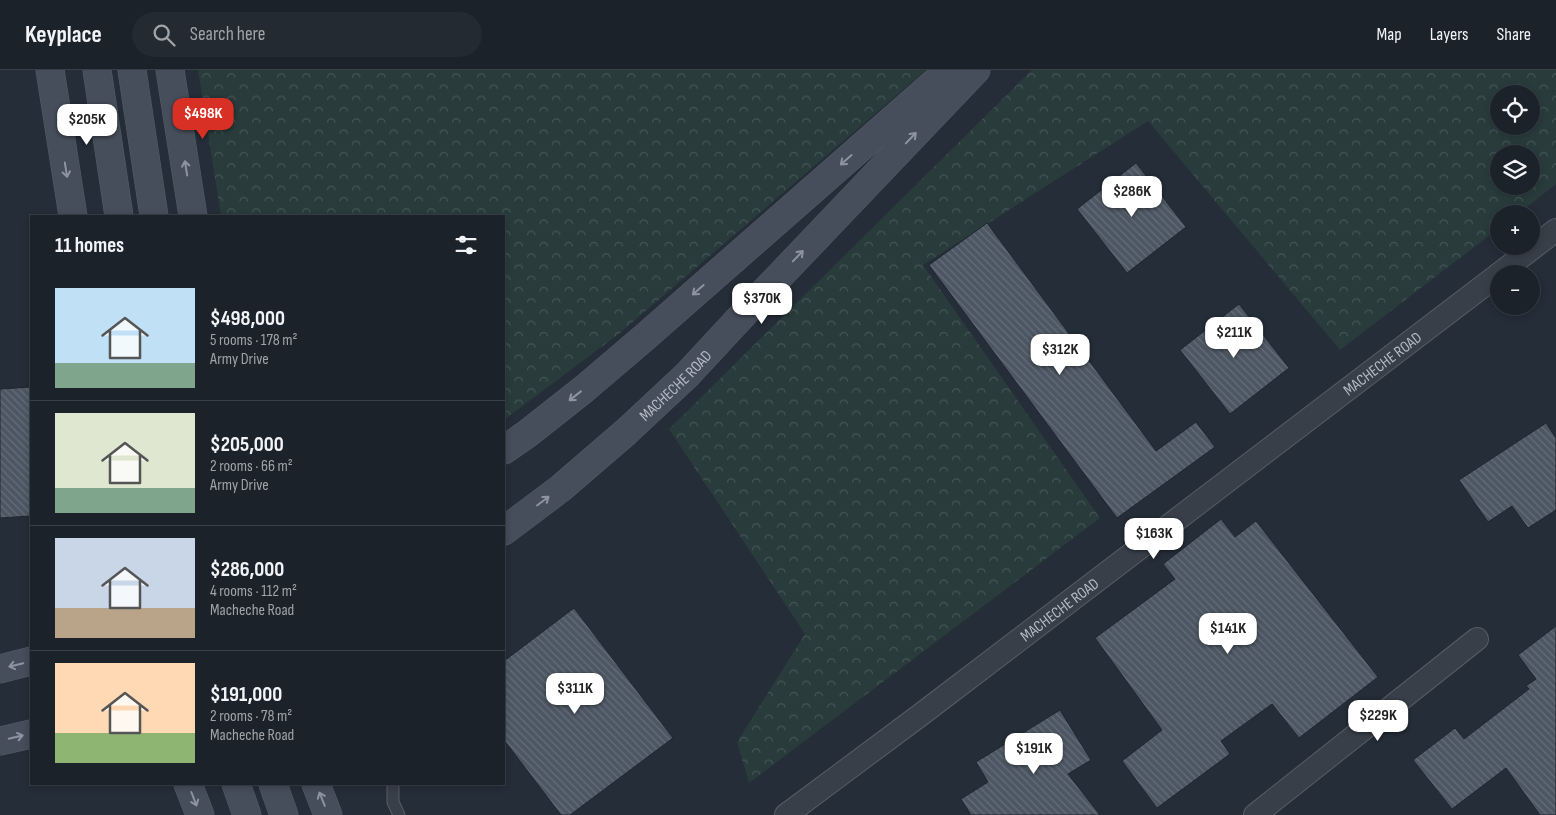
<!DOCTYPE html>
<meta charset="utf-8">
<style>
body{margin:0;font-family:"Sofia Sans Condensed",sans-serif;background:#242a32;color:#f1f3f6;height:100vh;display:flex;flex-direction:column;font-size:19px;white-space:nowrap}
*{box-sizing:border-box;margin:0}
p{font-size:16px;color:#a0a4a8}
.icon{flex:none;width:28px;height:28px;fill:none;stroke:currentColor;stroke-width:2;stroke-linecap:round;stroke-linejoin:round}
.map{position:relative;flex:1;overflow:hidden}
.panel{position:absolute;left:30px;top:145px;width:475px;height:570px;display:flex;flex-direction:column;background:#1b222a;border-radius:0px;box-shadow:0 2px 8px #0003,0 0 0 1px #393f47}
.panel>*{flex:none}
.fabs{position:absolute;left:1490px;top:15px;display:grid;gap:10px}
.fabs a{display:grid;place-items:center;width:50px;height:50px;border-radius:50%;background:#1b222a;box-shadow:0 2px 8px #0003,0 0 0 1px #393f47;font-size:25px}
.price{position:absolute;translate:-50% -42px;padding:0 11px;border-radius:10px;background:#fff;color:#222;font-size:16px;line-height:32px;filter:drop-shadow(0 1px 2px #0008)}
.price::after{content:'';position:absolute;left:50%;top:30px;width:15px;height:11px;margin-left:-8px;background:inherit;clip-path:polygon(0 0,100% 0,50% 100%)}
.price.active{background:#d93025;color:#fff}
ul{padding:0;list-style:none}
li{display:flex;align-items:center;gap:15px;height:125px;padding:0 25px}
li+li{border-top:1px solid #393f47}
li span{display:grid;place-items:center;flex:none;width:140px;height:100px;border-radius:0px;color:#555}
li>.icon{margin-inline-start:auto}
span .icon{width:60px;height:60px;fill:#fffc;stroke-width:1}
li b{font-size:21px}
h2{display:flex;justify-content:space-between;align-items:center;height:60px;padding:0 25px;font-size:21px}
header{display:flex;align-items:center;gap:30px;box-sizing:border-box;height:70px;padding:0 25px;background:#1b222a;border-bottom:1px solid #393f47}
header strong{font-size:24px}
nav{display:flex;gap:28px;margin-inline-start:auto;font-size:18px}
.search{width:350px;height:45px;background:#242a32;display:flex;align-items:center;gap:12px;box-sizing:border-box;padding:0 18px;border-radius:28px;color:#a0a4a8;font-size:19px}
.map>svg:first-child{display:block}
</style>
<header>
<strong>Keyplace</strong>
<div class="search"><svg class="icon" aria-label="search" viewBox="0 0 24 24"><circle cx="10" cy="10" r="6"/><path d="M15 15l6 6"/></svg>Search here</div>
<nav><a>Map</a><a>Layers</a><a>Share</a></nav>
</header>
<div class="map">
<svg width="1556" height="745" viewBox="0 0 1556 745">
<defs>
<pattern id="forest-crowns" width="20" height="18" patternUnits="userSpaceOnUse" patternTransform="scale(1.25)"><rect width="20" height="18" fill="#293b3b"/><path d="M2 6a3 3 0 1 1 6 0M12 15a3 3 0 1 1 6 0" fill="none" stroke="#465556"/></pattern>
<pattern id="building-back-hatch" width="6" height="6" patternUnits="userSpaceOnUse" patternTransform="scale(1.25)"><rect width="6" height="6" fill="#4d5763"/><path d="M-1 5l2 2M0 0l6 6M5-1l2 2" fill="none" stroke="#646d78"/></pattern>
</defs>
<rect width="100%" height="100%" fill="#242d38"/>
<g fill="url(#forest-crowns)" fill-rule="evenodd">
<path d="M198 0H926L620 263 504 350V146H221Z"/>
<path d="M1032 0H1556V114L1518 144H1499V158L1340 280 1148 51 923 195 1100 448 749 713 737 672 805 564 669 359ZM1499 24H1531V56H1499ZM1499 84H1531V116H1499Z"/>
</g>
<g fill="url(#building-back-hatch)" stroke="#1f262f">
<path d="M1136 93 1186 157 1127 203 1077 139Z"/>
<path d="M987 153 1156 381 1196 352 1215 377 1117 448 929 195Z"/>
<path d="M1239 234 1289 298 1230 344 1180 280Z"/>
<path d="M31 317V446L0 448V319Z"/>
<path d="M1546 353 1556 368V440L1528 458 1512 436 1488 452 1459 410Z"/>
<path d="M1221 449 1235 467 1256 451 1378 607 1299 668 1272 634 1221 671 1230 684 1157 738 1122 691 1162 660 1095 568 1175 509 1163 494Z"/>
<path d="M574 538 673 668 570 745H561L504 670V591Z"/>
<path d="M1556 556V745H1540L1506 698 1452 739 1413 690 1455 658 1464 669 1529 619 1526 616 1536 609 1518 585Z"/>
<path d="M1060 640 1091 690 1068 704 1100 745H971L961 729 988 712 976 692Z"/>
</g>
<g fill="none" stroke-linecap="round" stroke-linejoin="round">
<defs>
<path id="service" d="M393 714V732L399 745"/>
<g id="minor">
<path d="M1499 204 1556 160"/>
<path id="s1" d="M786 745 919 646 1499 204"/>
<path d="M1255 745 1477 569"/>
</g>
<g id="secondary">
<path d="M50 0 73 146"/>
<path d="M97 0 119 146"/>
<path d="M132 0 154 146"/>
<path d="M170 0 193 146"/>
<path d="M504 380 527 364 584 319 645 267 949 0"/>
<path id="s2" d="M504 461 561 418 626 362 687 305 751 236 976 0"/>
<path d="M0 599 31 591"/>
<path d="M0 671 31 664"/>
<path d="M188 714 200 745"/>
<path d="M236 714 247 745"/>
<path d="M273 714 284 745"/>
<path d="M316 714 328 745"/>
</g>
</defs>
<use href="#service" stroke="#565d66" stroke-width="13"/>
<use href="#minor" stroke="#565d66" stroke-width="24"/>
<use href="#secondary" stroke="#565d66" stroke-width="29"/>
<use href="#service" stroke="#383f49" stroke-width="11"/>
<use href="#minor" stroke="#383f49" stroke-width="22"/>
<use href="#secondary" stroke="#464e5b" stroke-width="28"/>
</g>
<defs><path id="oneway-shaft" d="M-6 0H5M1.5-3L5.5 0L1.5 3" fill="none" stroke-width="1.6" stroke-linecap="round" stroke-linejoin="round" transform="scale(1.25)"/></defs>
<g stroke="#8d949f">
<use href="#oneway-shaft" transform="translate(911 68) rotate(-46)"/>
<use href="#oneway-shaft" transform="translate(846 90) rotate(139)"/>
<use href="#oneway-shaft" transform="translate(186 98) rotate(-99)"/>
<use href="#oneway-shaft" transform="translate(66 100) rotate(81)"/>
<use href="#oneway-shaft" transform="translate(798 186) rotate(-46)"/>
<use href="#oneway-shaft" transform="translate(698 220) rotate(139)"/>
<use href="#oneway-shaft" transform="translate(575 326) rotate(142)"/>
<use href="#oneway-shaft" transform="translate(543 431) rotate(-37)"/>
<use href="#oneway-shaft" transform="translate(16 595) rotate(166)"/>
<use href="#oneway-shaft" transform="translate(16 667) rotate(-13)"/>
<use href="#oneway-shaft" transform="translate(194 729) rotate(69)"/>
<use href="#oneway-shaft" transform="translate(322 729) rotate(-112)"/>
</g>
<g text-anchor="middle" stroke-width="5" stroke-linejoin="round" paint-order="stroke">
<g font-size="16" fill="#b3bac4" stroke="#1d242d">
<text dy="6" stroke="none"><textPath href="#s1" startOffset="748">MACHECHE ROAD</textPath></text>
<text dy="6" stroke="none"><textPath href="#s2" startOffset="225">MACHECHE ROAD</textPath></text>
<text dy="6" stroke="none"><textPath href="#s1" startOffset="342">MACHECHE ROAD</textPath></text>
</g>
</g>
</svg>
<div class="fabs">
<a><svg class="icon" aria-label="locate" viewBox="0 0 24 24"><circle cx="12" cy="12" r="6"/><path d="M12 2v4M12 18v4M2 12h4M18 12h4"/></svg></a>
<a><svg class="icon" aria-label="layers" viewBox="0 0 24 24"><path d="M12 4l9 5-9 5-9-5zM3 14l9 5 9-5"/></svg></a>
<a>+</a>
<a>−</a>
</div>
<b class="price active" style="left:203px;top:70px">$498K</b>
<b class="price" style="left:87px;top:76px">$205K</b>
<b class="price" style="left:1132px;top:148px">$286K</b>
<b class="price" style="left:762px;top:255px">$370K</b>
<b class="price" style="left:1234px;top:289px">$211K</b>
<b class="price" style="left:1060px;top:306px">$312K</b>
<b class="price" style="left:1154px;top:490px">$163K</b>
<b class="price" style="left:1228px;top:585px">$141K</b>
<b class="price" style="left:575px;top:645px">$311K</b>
<b class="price" style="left:1378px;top:672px">$229K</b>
<b class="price" style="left:1034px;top:705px">$191K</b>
<section class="panel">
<h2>11 homes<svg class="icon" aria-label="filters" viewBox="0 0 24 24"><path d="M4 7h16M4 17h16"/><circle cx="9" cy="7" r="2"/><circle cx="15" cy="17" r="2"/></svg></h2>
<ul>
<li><span style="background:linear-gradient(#bfe0f5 75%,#7fa58c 0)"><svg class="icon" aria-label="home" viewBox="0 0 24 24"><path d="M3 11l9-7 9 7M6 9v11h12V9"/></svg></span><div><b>$498,000</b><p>5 rooms · 178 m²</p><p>Army Drive</p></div></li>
<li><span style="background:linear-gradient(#dfe7d0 75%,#7fa58c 0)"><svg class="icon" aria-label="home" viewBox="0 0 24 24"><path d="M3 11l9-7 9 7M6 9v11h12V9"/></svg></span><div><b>$205,000</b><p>2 rooms · 66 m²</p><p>Army Drive</p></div></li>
<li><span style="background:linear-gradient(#c9d6e8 70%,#b9a48a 0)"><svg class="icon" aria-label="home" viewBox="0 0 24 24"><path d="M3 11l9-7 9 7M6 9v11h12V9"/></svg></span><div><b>$286,000</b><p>4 rooms · 112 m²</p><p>Macheche Road</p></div></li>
<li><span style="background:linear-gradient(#ffd9b3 70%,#8fb573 0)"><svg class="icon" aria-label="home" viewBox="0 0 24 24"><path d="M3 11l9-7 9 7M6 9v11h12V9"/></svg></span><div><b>$191,000</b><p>2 rooms · 78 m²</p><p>Macheche Road</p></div></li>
</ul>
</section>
</div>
